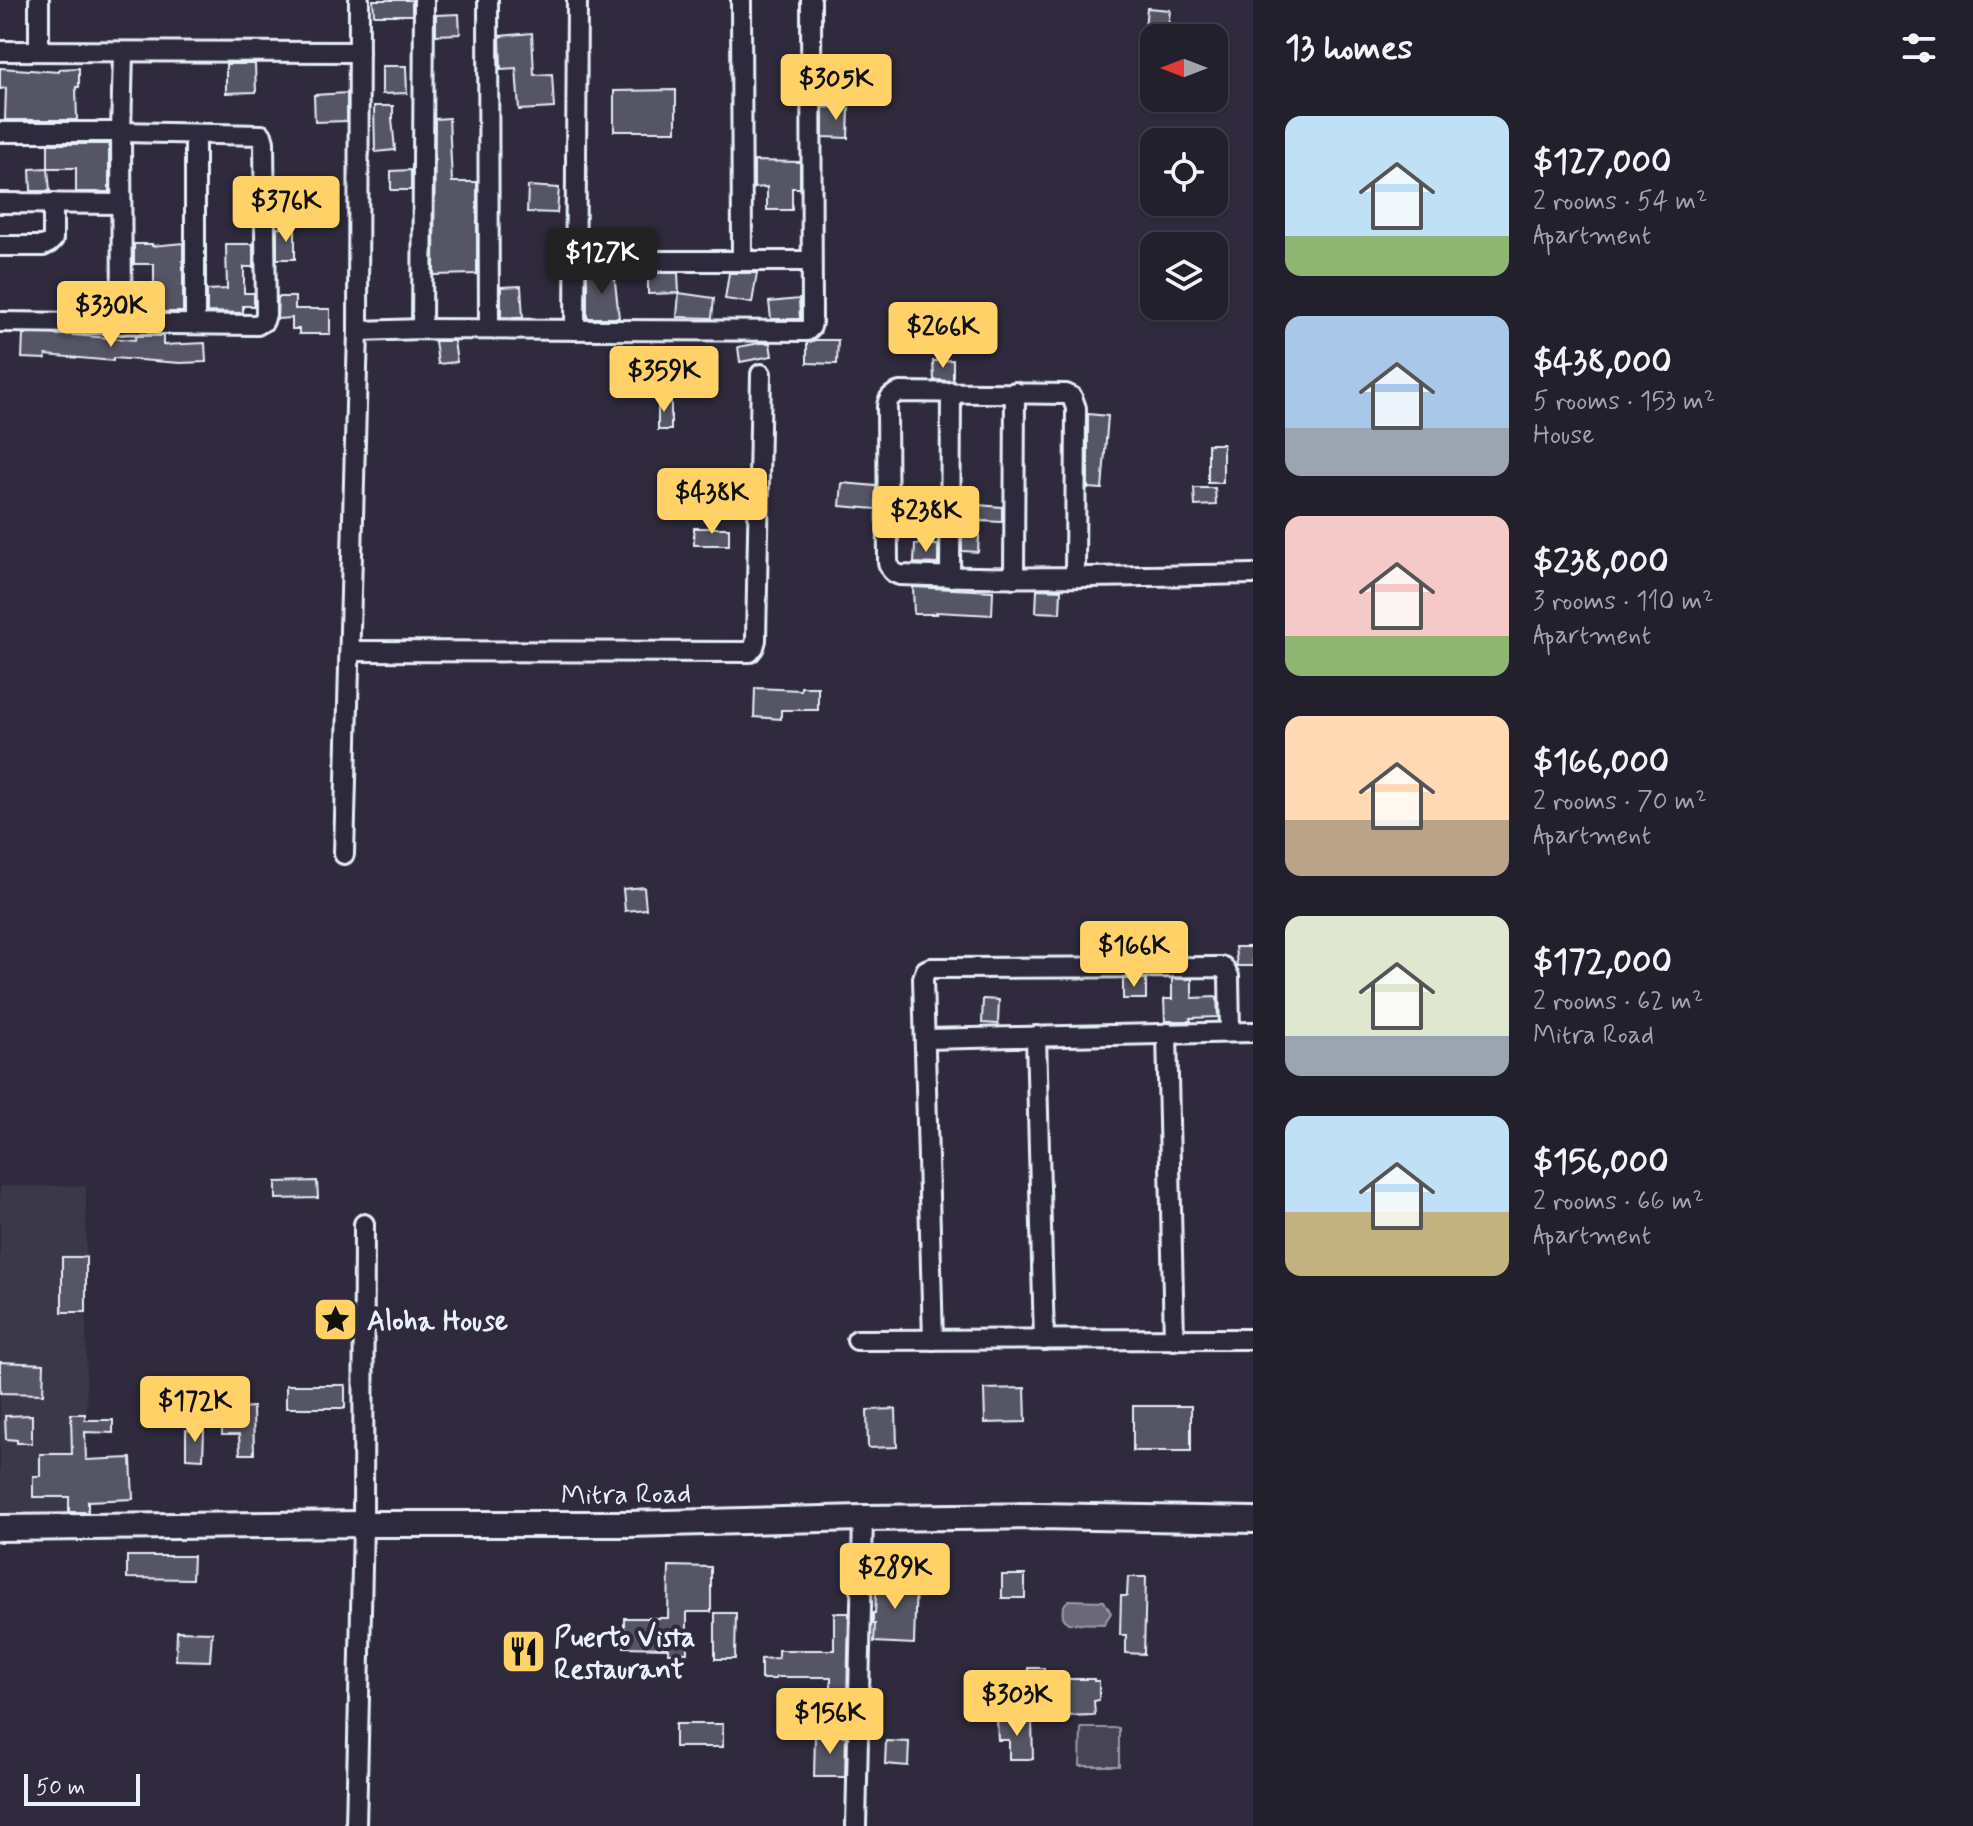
<!DOCTYPE html>
<meta charset="utf-8">
<style>
body{margin:0;font-family:Mynerve,sans-serif;background:#2f2d3a;color:#f1f3f6;height:100vh;display:flex;flex-direction:column;font-size:30px;white-space:nowrap}
*{box-sizing:border-box;margin:0}
p{font-size:26px;color:#a3a3aa}
.icon{flex:none;width:44px;height:44px;fill:none;stroke:currentColor;stroke-width:2;stroke-linecap:round;stroke-linejoin:round}
.map{position:relative;flex:1;overflow:hidden}
.drawer{display:flex;flex-direction:column;background:#23202e;width:720px}
.drawer>*{flex:none}
.needle{width:52px;rotate:270deg}
.controls{position:absolute;left:1140px;top:24px;display:grid;gap:16px}
.controls a{display:grid;place-items:center;width:88px;height:88px;border-radius:16px;background:#23202e;box-shadow:0 2px 6px #0004,0 0 0 2px #403e4a;font-size:40px}
.scale{position:absolute;left:24px;bottom:20px;width:116px;box-sizing:border-box;padding-left:8px;border:4px solid #e8f1f8;border-top:0;font-size:22px;line-height:28px;white-space:nowrap;color:#e8f1f8;-webkit-text-stroke:6px #2f2a3d;paint-order:stroke}
.price{position:absolute;translate:-50% -68px;padding:0 18px;border-radius:8px;background:#ffd166;color:#111;font-size:26px;line-height:52px;filter:drop-shadow(0 2px 4px #0008)}
.price::after{content:'';position:absolute;left:50%;top:48px;width:24px;height:18px;margin-left:-12px;background:inherit;clip-path:polygon(0 0,100% 0,50% 100%)}
.price.on{background:#222;color:#fff}
ul{padding:0;list-style:none}
li{display:flex;align-items:center;gap:24px;height:200px;padding:0 32px}
li span{display:grid;place-items:center;flex:none;width:224px;height:160px;border-radius:16px;color:#555}
li>.icon{margin-inline-start:auto}
span .icon{width:96px;height:96px;fill:#fffc;stroke-width:1}
li b{font-size:34px}
h2{display:flex;justify-content:space-between;align-items:center;height:96px;padding:0 32px;font-size:34px}
main{display:flex;flex:1;min-height:0}
.map>svg:first-child{display:block}
</style>
<main>
<div class="map">
<svg width="1253" height="1826" viewBox="0 0 1253 1826">
<rect width="100%" height="100%" fill="#2f2a3d"/>
<filter id="ink" filterUnits="userSpaceOnUse"><feTurbulence type="fractalNoise" baseFrequency=".0125" numOctaves="2"/><feDisplacementMap in="SourceGraphic" scale="16" xChannelSelector="R" yChannelSelector="G"/><feConvolveMatrix kernelMatrix="1 2 1 2 8 2 1 2 1" color-interpolation-filters="sRGB"/></filter>
<g filter="url(#ink)">
<path fill="#3b3749" d="M0 1186H86L87 1522 0 1523Z"/>
<path fill="#464455" stroke="#979aa6" stroke-width="2" d="M1081 1728H1119V1766H1080Z"/>
<path fill="#696978" stroke="#9c9fab" stroke-width="2" d="M1069 1600 1104 1601 1111 1613 1104 1624 1068 1623C1060 1617 1061 1606 1069 1600Z"/>
<g fill="#575565" stroke="#e8f1f8" stroke-width="2">
<path d="M373 0H412V15H374Z"/>
<path d="M1147 8 1170 10 1168 29 1145 27Z"/>
<path d="M459 14 460 34 436 35V15Z"/>
<path d="M532 33 534 75 552 74 554 108 519 110 516 68 501 69 500 36Z"/>
<path d="M226 64H255L256 92 226 93Z"/>
<path d="M382 66H406L407 93 382 94Z"/>
<path d="M0 68 59 72V69L79 68V87H76L77 120H5L6 88 0 89Z"/>
<path d="M676 90V131H614V91Z"/>
<path d="M347 93V121L315 122 314 95Z"/>
<path d="M374 106H393V118H392L395 150 375 152Z"/>
<path d="M823 107 849 108 848 138 823 137Z"/>
<path d="M449 118 452 182H477V274L434 275 435 119Z"/>
<path d="M48 144H109V192H76V168H48Z"/>
<path d="M754 161 800 162V188H792V210H767V187L754 188Z"/>
<path d="M48 168 50 191H31L30 169Z"/>
<path d="M411 170V190H391V171Z"/>
<path d="M299 179 300 203 277 204 276 180Z"/>
<path d="M528 186 559 188 557 213 527 212Z"/>
<rect x="277" y="228" width="18" height="31"/>
<path d="M183 243V312H134V288H154V264H134V244H152V246Z"/>
<path d="M226 244H253V267H244V293H254V306H243V313L207 312V290L227 289Z"/>
<path d="M587 273H614L619 318H587Z"/>
<path d="M648 273H678L679 293 648 294Z"/>
<path d="M729 273H757L752 303 725 299Z"/>
<path d="M521 286 523 318 501 317V287Z"/>
<path d="M78 293H110V309L80 308Z"/>
<path d="M679 293 714 298 712 318 677 317Z"/>
<path d="M278 297H295V309H330V334H299V329H292V318L277 319Z"/>
<path d="M799 299 800 319H771L769 302Z"/>
<path d="M23 334 72 335 135 340 136 336H163V345L205 343 206 362 180 363 113 358V361L46 355 45 359 22 358Z"/>
<path d="M815 340H838L837 364 807 363V343Z"/>
<path d="M435 341H454L457 362 438 364Z"/>
<path d="M760 343H770L772 356 740 362 738 347Z"/>
<path d="M953 360V381L934 380 933 361Z"/>
<path d="M668 369 704 371 703 396 666 394Z"/>
<rect x="658" y="399" width="13" height="31"/>
<path d="M1088 414 1108 416 1102 489 1088 488Z"/>
<rect x="1208" y="444" width="15" height="39"/>
<path d="M842 483 876 486V509L840 506Z"/>
<path d="M1194 488H1215L1216 505 1195 506Z"/>
<path d="M698 490V504L674 505 673 491Z"/>
<path d="M978 505 1002 507V522L980 521 978 552 962 551V518L977 519Z"/>
<rect x="694" y="528" width="35" height="17"/>
<path d="M915 544 938 545V564L914 563Z"/>
<path d="M913 587 993 591 992 615 936 612 937 614H914Z"/>
<path d="M1037 589 1061 590 1060 613 1036 612Z"/>
<path d="M801 687H818V710H781V719L754 717 755 688 801 690Z"/>
<path d="M644 887 646 909 625 911 623 889Z"/>
<path d="M1235 947H1253V966H1237Z"/>
<rect x="1123" y="979" width="23" height="20"/>
<path d="M1172 979H1192V998L1217 997 1218 1017 1190 1018 1191 1021H1165L1164 999H1172Z"/>
<path d="M983 999 999 1000 998 1024 982 1023Z"/>
<path d="M317 1181 318 1198 276 1199V1182Z"/>
<rect x="62" y="1257" width="24" height="55"/>
<path d="M0 1362 44 1364 43 1394 0 1393Z"/>
<rect x="286" y="1385" width="59" height="23"/>
<path d="M1025 1388 1026 1422 985 1423 984 1389Z"/>
<rect x="1133" y="1406" width="58" height="45"/>
<path d="M253 1407 254 1454H240L239 1435H222V1410H239V1408Z"/>
<path d="M896 1409 897 1447 868 1448 867 1410Z"/>
<path d="M71 1414H85V1420H113V1433L85 1432 86 1460 131 1458 133 1499 88 1501V1512H69V1497H33V1476H40V1454H72Z"/>
<path d="M32 1415V1443H17V1440L6 1439 5 1416Z"/>
<path d="M186 1430 204 1431 203 1459 186 1458Z"/>
<path d="M127 1556H193L192 1579 127 1578Z"/>
<path d="M669 1566 711 1567V1612H687V1653H668V1648L624 1647V1618H668Z"/>
<rect x="1002" y="1575" width="23" height="23"/>
<path d="M1128 1577H1146L1144 1654 1126 1653V1635H1120L1121 1596H1127Z"/>
<path d="M877 1578 916 1579 914 1644 874 1642 875 1624H873V1613H875Z"/>
<path d="M715 1613H736L735 1659H715Z"/>
<path d="M834 1613H849L847 1698H831V1677H776V1679H761V1659L778 1658V1650H834Z"/>
<path d="M177 1631 212 1632 210 1661 176 1660Z"/>
<path d="M1028 1668H1044V1679H1094V1681H1099V1700L1094 1701 1095 1715 1029 1717Z"/>
<path d="M1032 1720 1033 1759H1009V1740H998L997 1721Z"/>
<rect x="675" y="1724" width="48" height="23"/>
<path d="M815 1735 846 1736 845 1777H814Z"/>
<path d="M886 1741 909 1742 908 1766 885 1764Z"/>
</g>
<g fill="none" stroke-linecap="round" stroke-linejoin="round">
<defs>
<g id="minor">
<path d="M488 0 489 329"/>
<path d="M741 0 742 260"/>
<path d="M0 51 359 52"/>
<path d="M39 51V0"/>
<path d="M0 132H121L262 135 264 142 266 314 264 321 257 325 0 322"/>
<path d="M0 203 121 204"/>
<path d="M0 246H43L49 243 53 239V203"/>
<path d="M574 261H811"/>
<path d="M122 324 121 132 123 52"/>
<path d="M195 324V134"/>
<path d="M422 329 424 0"/>
<path d="M575 330 577 0"/>
<path d="M358 331 422 329 807 331 811 327 812 322 811 0"/>
<path d="M950 577 951 392"/>
<path d="M1075 577 1076 408 1072 397 1066 394 900 392C891 395 888 398 887 407L888 562C890 569 892 573 900 575 1018 580 1135 576 1253 574"/>
<path d="M1014 578 1015 392"/>
<path d="M350 651 750 652 754 647 756 640 761 374"/>
<path d="M344 854 358 331 359 0"/>
<path d="M1167 1033 1174 1340"/>
<path d="M1036 1036 1044 1340"/>
<path d="M925 1039 1253 1032"/>
<path d="M857 1340 1253 1339"/>
<path d="M933 1340 923 978 926 970 931 968 1223 967 1229 976 1230 1032"/>
<path d="M356 1826 363 1524 364 1224"/>
<path d="M856 1826 863 1518"/>
</g>
<path id="tertiary" d="M0 1528 363 1524H629L863 1518 1039 1516 1253 1520"/>
</defs>
<use href="#minor" stroke="#e8f1f8" stroke-width="24"/>
<use href="#tertiary" stroke="#e8f1f8" stroke-width="30"/>
<use href="#minor" stroke="#2f2a3d" stroke-width="18"/>
<use href="#tertiary" stroke="#2f2a3d" stroke-width="24"/>
</g>
</g>
<defs>
<symbol id="sight-square" viewBox="-11 -11 22 22"><rect x="-9" y="-9" width="18" height="18" rx="4" fill="#ffd166" stroke="#2f2a3d"/><path d="M0-6L1.8-2.2L6-1.7L2.9 1.2L3.7 5.4L0 3.3L-3.7 5.4L-2.9 1.2L-6-1.7L-1.8-2.2Z" fill="#111"/></symbol>
<symbol id="restaurant-square" viewBox="-11 -11 22 22"><rect x="-9" y="-9" width="18" height="18" rx="4" fill="#ffd166" stroke="#2f2a3d"/><path d="M-5-6h1v4h1v-4h1v4h1v-4h1v5L-1.5 .5V6h-2V.5L-5-1ZM5-6V6H3V1.5H1.5Q1.5-4 5-6Z" fill="#111"/></symbol>
</defs>
<g fill-rule="evenodd">
<use href="#sight-square" x="310" y="1294" width="51" height="51"/>
<use href="#restaurant-square" x="498" y="1626" width="51" height="51"/>
</g>
<g text-anchor="middle" stroke-width="8" stroke-linejoin="round" paint-order="stroke">
<g font-size="28" font-weight="bold" fill="#e8f1f8" stroke="#2f2a3d" text-anchor="start">
<text x="367" y="1330">Aloha House</text>
<text x="554" y="1646">Puerto Vista<tspan x="554" dy="32">Restaurant</tspan></text>
</g>
<g font-size="28" fill="#e8f1f8" stroke="#2f2a3d">
<text transform="translate(626 1493) rotate(-1)" y="10">Mitra Road</text>
</g>
</g>
</svg>
<div class="controls">
<a><svg class="needle" viewBox="-14 -14 28 28"><path d="M0-13l5 13h-10z" fill="#e53935"/><path d="M0 13l5-13h-10z" fill="#a3a3aa"/></svg></a>
<a><svg class="icon" aria-label="locate" viewBox="0 0 24 24"><circle cx="12" cy="12" r="6"/><path d="M12 2v4M12 18v4M2 12h4M18 12h4"/></svg></a>
<a><svg class="icon" aria-label="layers" viewBox="0 0 24 24"><path d="M12 4l9 5-9 5-9-5zM3 14l9 5 9-5"/></svg></a>
</div>
<div class="scale">50 m</div>
<b class="price" style="left:836px;top:122px">$305K</b>
<b class="price" style="left:286px;top:244px">$376K</b>
<b class="price on" style="left:602px;top:296px">$127K</b>
<b class="price" style="left:111px;top:349px">$330K</b>
<b class="price" style="left:943px;top:370px">$266K</b>
<b class="price" style="left:664px;top:414px">$359K</b>
<b class="price" style="left:712px;top:536px">$438K</b>
<b class="price" style="left:926px;top:554px">$238K</b>
<b class="price" style="left:1134px;top:989px">$166K</b>
<b class="price" style="left:195px;top:1444px">$172K</b>
<b class="price" style="left:895px;top:1611px">$289K</b>
<b class="price" style="left:1017px;top:1738px">$303K</b>
<b class="price" style="left:830px;top:1756px">$156K</b>
</div>
<section class="drawer">
<h2>13 homes<svg class="icon" aria-label="filters" viewBox="0 0 24 24"><path d="M4 7h16M4 17h16"/><circle cx="9" cy="7" r="2"/><circle cx="15" cy="17" r="2"/></svg></h2>
<ul>
<li><span style="background:linear-gradient(#bfe0f5 75%,#8fb573 0)"><svg class="icon" aria-label="home" viewBox="0 0 24 24"><path d="M3 11l9-7 9 7M6 9v11h12V9"/></svg></span><div><b>$127,000</b><p>2 rooms · 54 m²</p><p>Apartment</p></div></li>
<li><span style="background:linear-gradient(#a9c7e8 70%,#9aa5b1 0)"><svg class="icon" aria-label="home" viewBox="0 0 24 24"><path d="M3 11l9-7 9 7M6 9v11h12V9"/></svg></span><div><b>$438,000</b><p>5 rooms · 153 m²</p><p>House</p></div></li>
<li><span style="background:linear-gradient(#f6c9c9 75%,#8fb573 0)"><svg class="icon" aria-label="home" viewBox="0 0 24 24"><path d="M3 11l9-7 9 7M6 9v11h12V9"/></svg></span><div><b>$238,000</b><p>3 rooms · 110 m²</p><p>Apartment</p></div></li>
<li><span style="background:linear-gradient(#ffd9b3 65%,#b9a48a 0)"><svg class="icon" aria-label="home" viewBox="0 0 24 24"><path d="M3 11l9-7 9 7M6 9v11h12V9"/></svg></span><div><b>$166,000</b><p>2 rooms · 70 m²</p><p>Apartment</p></div></li>
<li><span style="background:linear-gradient(#dfe7d0 75%,#9aa5b1 0)"><svg class="icon" aria-label="home" viewBox="0 0 24 24"><path d="M3 11l9-7 9 7M6 9v11h12V9"/></svg></span><div><b>$172,000</b><p>2 rooms · 62 m²</p><p>Mitra Road</p></div></li>
<li><span style="background:linear-gradient(#bfe0f5 60%,#c2b280 0)"><svg class="icon" aria-label="home" viewBox="0 0 24 24"><path d="M3 11l9-7 9 7M6 9v11h12V9"/></svg></span><div><b>$156,000</b><p>2 rooms · 66 m²</p><p>Apartment</p></div></li>
</ul>
</section>
</main>
